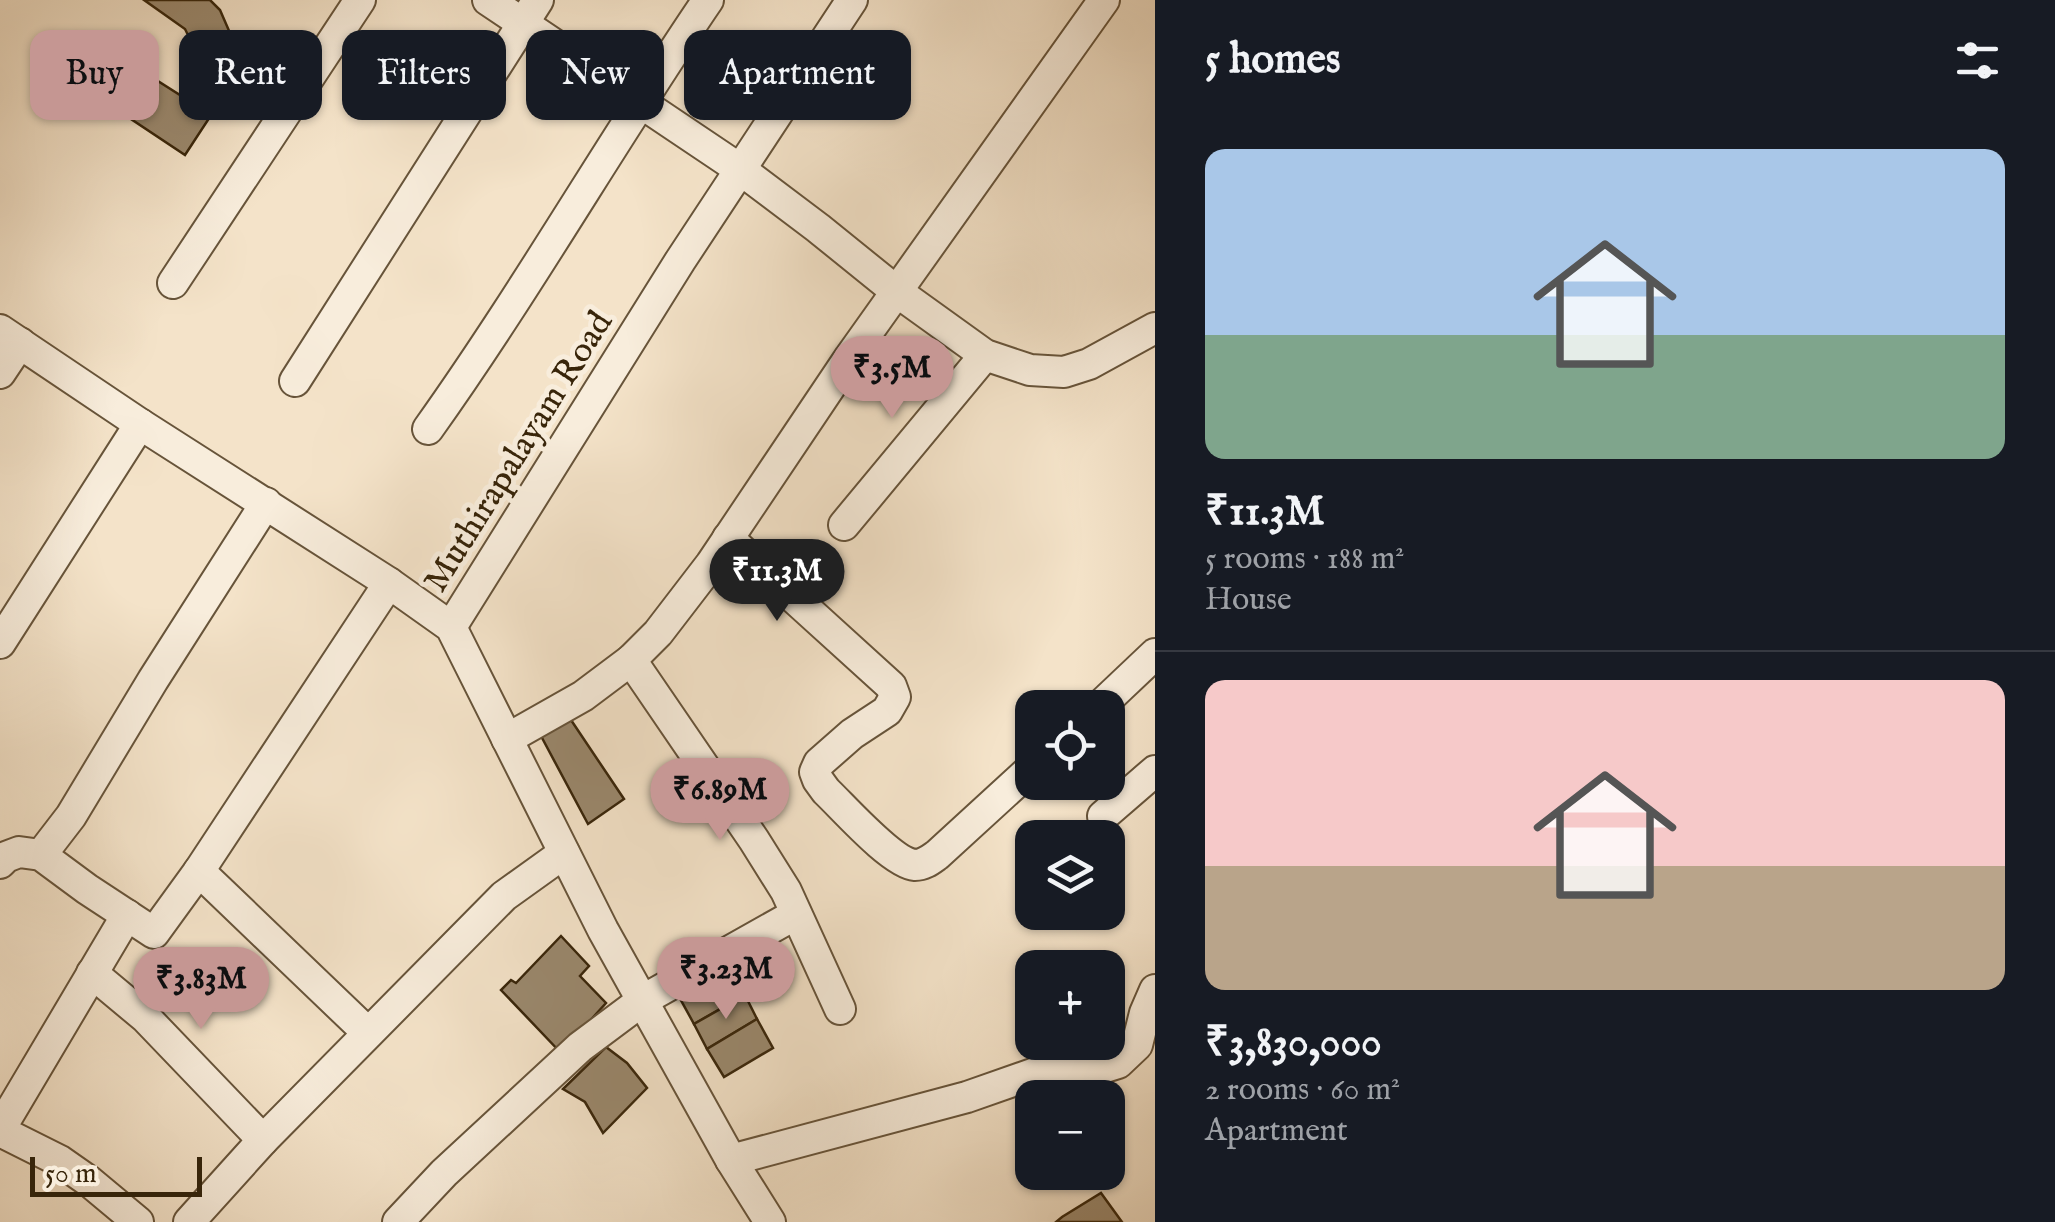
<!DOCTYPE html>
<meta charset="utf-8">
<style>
body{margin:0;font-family:"IM FELL English",serif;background:#242831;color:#f1f3f6;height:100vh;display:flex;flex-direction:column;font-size:38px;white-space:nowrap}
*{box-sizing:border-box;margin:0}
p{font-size:32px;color:#9ea1a6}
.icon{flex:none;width:55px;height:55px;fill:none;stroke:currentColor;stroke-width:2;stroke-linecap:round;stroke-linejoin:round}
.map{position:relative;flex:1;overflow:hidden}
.sheet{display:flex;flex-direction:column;background:#171b24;width:900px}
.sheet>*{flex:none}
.banner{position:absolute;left:30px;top:30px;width:950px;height:90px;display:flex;gap:20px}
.fabs{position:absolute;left:1015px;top:690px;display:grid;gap:20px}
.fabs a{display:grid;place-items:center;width:110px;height:110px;border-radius:20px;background:#171b24;box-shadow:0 2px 8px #0004;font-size:50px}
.scale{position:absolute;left:30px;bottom:25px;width:172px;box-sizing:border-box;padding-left:10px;border:5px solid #38250a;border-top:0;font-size:28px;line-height:35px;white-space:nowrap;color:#38250a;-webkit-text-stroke:8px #f8eddc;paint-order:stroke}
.price{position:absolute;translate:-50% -85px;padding:0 22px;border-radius:35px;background:#c59692;color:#111;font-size:32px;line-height:65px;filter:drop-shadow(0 2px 5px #0008)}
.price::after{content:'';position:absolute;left:50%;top:60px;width:30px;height:22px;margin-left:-15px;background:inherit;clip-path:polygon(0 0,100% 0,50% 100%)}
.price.on{background:#222;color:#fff}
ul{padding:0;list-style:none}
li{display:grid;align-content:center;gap:20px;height:530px;padding:0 50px}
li+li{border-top:2px solid #363941}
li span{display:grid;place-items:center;height:310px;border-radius:20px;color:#555}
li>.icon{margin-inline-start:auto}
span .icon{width:180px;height:180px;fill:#fffc;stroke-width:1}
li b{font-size:42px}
h2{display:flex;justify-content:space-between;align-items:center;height:120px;padding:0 50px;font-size:42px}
.pill{padding:0 35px;border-radius:20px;background:#171b24;box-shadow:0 2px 8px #0004;font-size:35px;line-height:90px}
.pill.on{background:#c59692;color:#111}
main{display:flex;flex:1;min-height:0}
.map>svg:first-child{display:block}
</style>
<main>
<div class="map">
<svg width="1155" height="1222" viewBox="0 0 1155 1222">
<rect width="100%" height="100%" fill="#f4e3c9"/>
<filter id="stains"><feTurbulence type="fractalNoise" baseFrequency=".002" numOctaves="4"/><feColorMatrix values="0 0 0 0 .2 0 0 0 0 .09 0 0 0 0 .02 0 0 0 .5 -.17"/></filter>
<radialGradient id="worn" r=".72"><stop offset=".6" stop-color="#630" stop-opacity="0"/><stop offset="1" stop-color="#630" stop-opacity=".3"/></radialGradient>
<g fill="#9a886d" stroke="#38250a" stroke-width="2.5">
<path d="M144 0H210L220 10 230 33 233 53 230 76 221 100 185 155 119 111 124 102 110 94 131 64 180 95 195 72 194 47 185 29Z"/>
<path d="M569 717 624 799 588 824 541 736Z"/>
<path d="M561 936 589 966 580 976 606 1003 561 1053 501 990 511 980 516 983Z"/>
<path d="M712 977 727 1005 694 1024 677 993Z"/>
<path d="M745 995 757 1019 707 1049 694 1024Z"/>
<path d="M757 1019 773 1048 724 1077 707 1049Z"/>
<path d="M606 1047 627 1063 647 1088 603 1133 585 1102 563 1089Z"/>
<path d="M1101 1193 1122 1222H1056L1062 1217Z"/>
</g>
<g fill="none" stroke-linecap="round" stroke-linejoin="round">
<defs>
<g id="minor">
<path d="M488 0 741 170 818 228 896 291 985 355 1030 370 1064 372 1089 364 1155 328"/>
<path d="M173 283 360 0"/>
<path d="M0 330 140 424 389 583 451 627 603 930 731 1160 770 1222"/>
<path d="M0 373 20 343"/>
<path d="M295 381 538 0"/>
<path d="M428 429C527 290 612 141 708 0"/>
<path d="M844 525 985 355"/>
<path d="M728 538 891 686 895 697 887 711 852 734 819 763 815 772 818 780 826 791C844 808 892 863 915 865 924 865 930 860 937 855L1032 768"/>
<path d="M451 627 680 261 852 0"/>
<path d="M0 643 140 424"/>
<path d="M631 660 754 840 786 891 840 1009"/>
<path d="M1098 708 1155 654"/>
<path d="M507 739 583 696 631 660 658 633 711 564 850 357 1104 0"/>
<path d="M1103 816 1155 771"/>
<path d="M41 855 71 816 153 680 266 503"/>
<path d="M0 863 6 857 19 852 41 855 87 889 154 933 199 871 389 583"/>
<path d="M199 871 368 1033"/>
<path d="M92 973 146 1018 263 1140"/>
<path d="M0 1129 127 915"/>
<path d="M0 1131 60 1161 90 1182 138 1222"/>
<path d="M731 1160 967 1097 1044 1070 1102 1068 1118 1063 1137 1045 1145 1013 1155 990"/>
<path d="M189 1222 263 1140 504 896 564 853"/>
<path d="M398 1222 444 1173 580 1047 643 1000 796 914"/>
</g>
</defs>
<use href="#minor" stroke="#67543a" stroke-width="34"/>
<use href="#minor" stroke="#f8eddc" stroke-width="30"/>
</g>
<g text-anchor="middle" stroke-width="10" stroke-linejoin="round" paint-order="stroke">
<g font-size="35" fill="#38250a" stroke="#f8eddc">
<text transform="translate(517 451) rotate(-58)" y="12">Muthirapalayam Road</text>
</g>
</g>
<rect width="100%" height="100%" filter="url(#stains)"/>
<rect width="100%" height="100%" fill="url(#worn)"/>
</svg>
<div class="fabs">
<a><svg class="icon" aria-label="locate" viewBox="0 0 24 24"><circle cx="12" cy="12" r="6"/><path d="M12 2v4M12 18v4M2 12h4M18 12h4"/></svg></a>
<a><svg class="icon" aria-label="layers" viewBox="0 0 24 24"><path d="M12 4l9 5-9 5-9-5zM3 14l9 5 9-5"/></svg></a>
<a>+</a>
<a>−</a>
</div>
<div class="scale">50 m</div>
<b class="price" style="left:892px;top:421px">₹3.5M</b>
<b class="price on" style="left:777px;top:624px">₹11.3M</b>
<b class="price" style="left:720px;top:843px">₹6.89M</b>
<b class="price" style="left:726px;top:1022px">₹3.23M</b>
<b class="price" style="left:201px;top:1032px">₹3.83M</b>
<div class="banner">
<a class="pill on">Buy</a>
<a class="pill">Rent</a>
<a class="pill">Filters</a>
<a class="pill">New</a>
<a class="pill">Apartment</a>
</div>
</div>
<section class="sheet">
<h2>5 homes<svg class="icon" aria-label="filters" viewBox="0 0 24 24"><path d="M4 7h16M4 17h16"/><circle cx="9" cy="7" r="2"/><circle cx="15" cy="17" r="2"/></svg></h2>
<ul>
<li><span style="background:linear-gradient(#a9c7e8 60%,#7fa58c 0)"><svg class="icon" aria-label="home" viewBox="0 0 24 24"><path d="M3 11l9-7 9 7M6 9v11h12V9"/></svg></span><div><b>₹11.3M</b><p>5 rooms · 188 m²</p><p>House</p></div></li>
<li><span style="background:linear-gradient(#f6c9c9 60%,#b9a48a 0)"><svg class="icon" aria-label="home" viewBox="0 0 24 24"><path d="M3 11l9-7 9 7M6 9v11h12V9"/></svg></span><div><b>₹3,830,000</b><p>2 rooms · 60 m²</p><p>Apartment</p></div></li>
</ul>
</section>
</main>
